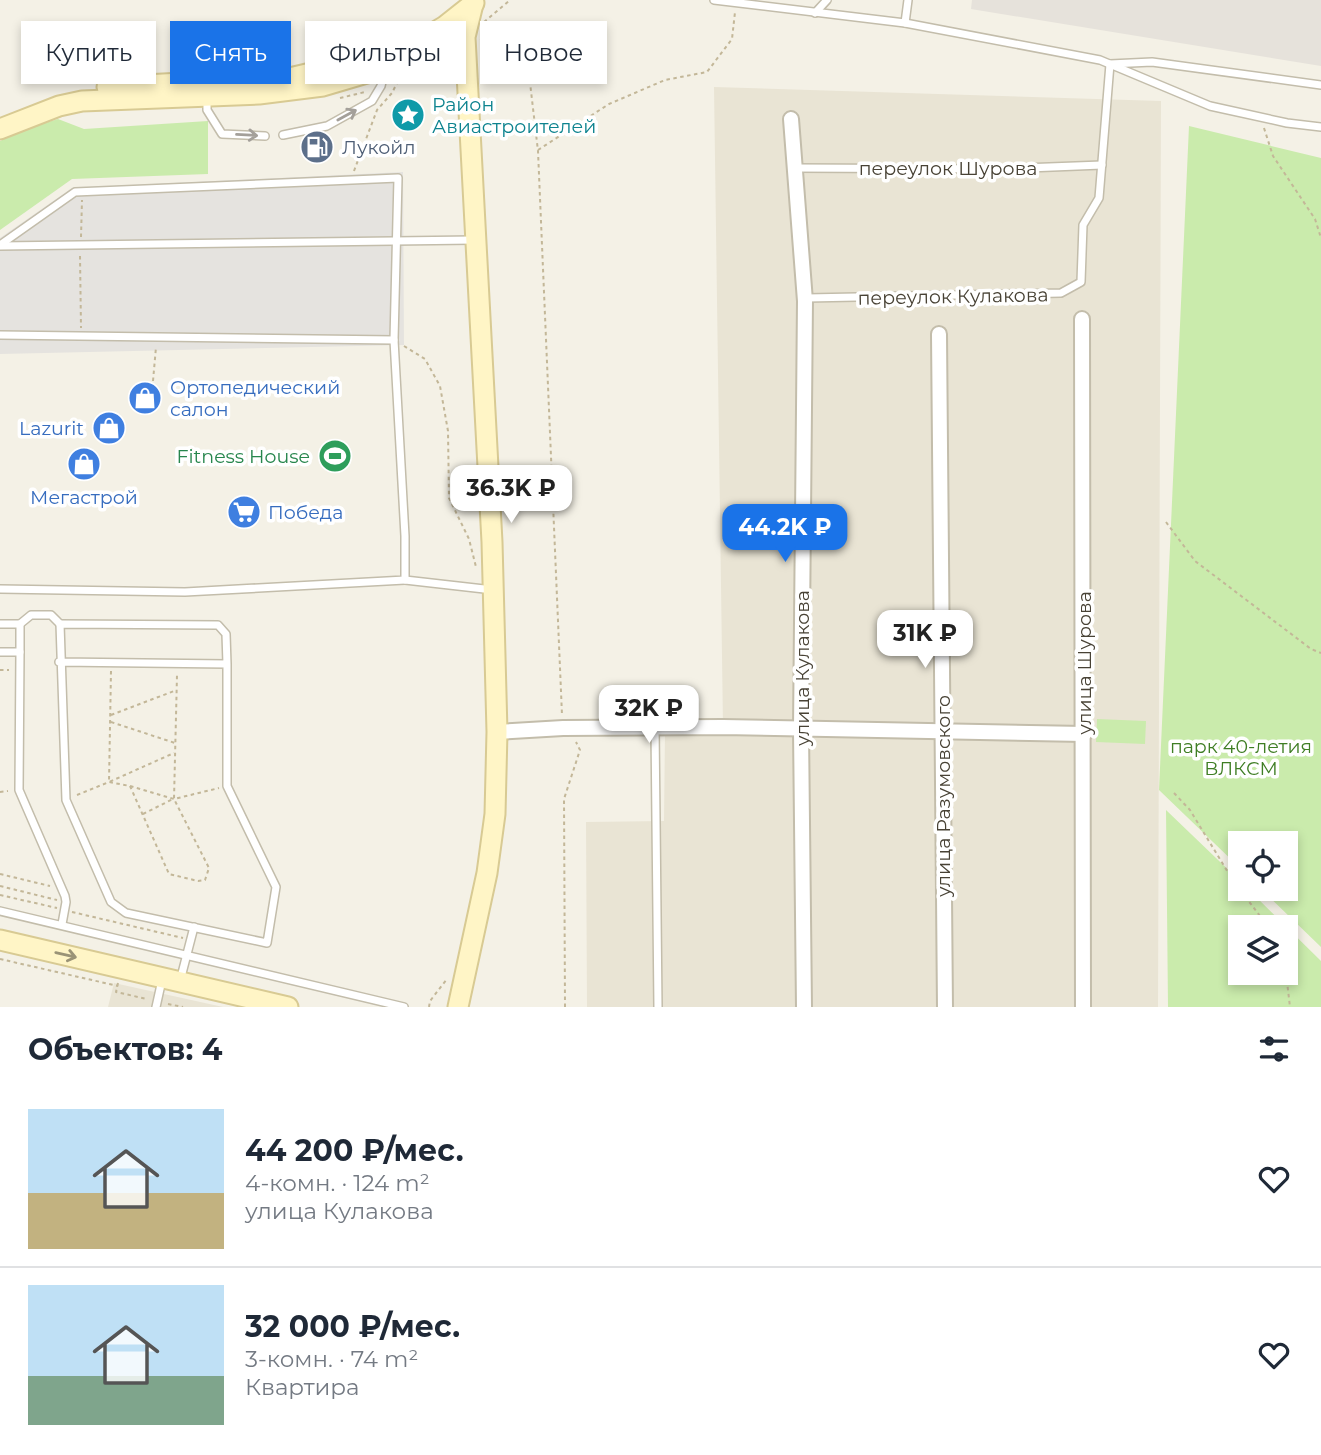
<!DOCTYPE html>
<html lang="ru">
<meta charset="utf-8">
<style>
body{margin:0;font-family:Montserrat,sans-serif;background:#f2f2f3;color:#1f2937;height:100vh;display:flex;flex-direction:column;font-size:26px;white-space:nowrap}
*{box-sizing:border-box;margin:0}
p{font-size:23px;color:#747a83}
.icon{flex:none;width:38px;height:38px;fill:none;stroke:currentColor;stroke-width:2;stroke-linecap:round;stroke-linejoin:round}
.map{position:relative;height:1007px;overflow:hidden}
.sheet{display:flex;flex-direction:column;background:#fff;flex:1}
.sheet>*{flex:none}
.top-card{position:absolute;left:21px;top:21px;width:700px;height:63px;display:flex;gap:14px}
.fabs{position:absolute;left:1228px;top:831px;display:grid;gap:14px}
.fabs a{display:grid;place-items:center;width:70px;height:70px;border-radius:0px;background:#fff;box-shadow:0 4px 10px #0003;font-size:35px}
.price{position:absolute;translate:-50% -60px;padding:0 16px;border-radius:14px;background:#fff;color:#222;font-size:23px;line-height:46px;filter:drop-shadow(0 2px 4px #0008)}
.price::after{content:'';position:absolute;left:50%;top:42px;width:21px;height:16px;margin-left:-10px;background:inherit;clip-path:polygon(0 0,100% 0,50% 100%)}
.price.on{background:#1a73e8;color:#fff}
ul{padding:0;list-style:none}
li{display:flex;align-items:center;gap:21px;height:175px;padding:0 28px}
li+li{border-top:2px solid #e0e1e3}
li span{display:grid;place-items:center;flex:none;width:196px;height:140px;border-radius:0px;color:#555}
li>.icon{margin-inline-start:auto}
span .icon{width:84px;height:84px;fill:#fffc;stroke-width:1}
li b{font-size:30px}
h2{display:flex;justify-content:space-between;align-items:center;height:84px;padding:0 28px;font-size:30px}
.tag{padding:0 24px;border-radius:0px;background:#fff;box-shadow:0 4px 10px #0003;font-size:24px;line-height:63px}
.tag.on{background:#1a73e8;color:#fff}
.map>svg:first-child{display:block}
</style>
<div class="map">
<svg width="1321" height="1007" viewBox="0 0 1321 1007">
<rect width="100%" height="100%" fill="#f4f1e6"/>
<g fill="#e9e4d4">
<path d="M714 87 1161 101 1158 1007H587L586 822 664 821 665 733 723 727Z"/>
<path d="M114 983 223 1007H108Z"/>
</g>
<path fill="#e6e2db" d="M972 0H1321V66L971 9Z"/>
<g fill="#caebac" fill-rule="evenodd">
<path d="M58 119 84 129 208 121V174L72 179 0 230V141L26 129Z"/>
<path d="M1189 126 1321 158V947L1261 889H1286V844H1241V869L1159 790Z"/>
<path d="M1097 719 1146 721 1145 744 1096 742Z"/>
<path d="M1166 810 1241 882V889H1248L1321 961V1007H1168ZM1241 928H1286V973H1241Z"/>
</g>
<path fill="#e5e3df" d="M403 172 404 345 0 354V238L72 188Z"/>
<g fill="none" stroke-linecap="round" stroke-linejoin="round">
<defs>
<g id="lane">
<path d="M714 0 905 23 1100 60 1210 106 1287 123 1321 127"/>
<path d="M815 13 827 0"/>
<path d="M905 23 908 0"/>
<path d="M207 97V110L222 134 265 136"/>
<path d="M283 135 327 126 372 101 381 86 386 65"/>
<path d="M795 168 1000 169 1102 165"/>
<path d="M0 245 75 192 398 178 394 340 405 536V580L185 592 0 589"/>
<path d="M0 246 474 240"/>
<path d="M807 298 1061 293 1081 282 1083 225 1099 198 1110 64 1152 62 1321 85"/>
<path d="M0 335 394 340"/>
<path d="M405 580 493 590"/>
<path d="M0 624H20V652"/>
<path d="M20 624 31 615H51L60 624"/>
<path d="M0 652H20L19 790 65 896 66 902 62 924"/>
<path d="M59 662 227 664 226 634 218 625 60 624 66 800 111 902 126 913 267 943 276 887 227 786V664"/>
<path d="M655 728 658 1007"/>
<path d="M0 911 404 1007"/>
<path d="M180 981 194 927"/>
<path d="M156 1007 162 980"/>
</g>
<g id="street">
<path d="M791 119 805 301 801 730 804 1007"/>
<path d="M1082 319 1083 1007"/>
<path d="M939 334 945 1007"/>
<path d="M497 732 563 728 723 727 1084 734"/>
</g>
<g id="secondary">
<path d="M107 87 294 77 353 63 390 46"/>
<path d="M0 129 59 106 82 101 259 94 323 86 367 73 445 26 474 3"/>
<path d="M0 940 288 1007"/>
<path d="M458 1007 487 873 495 814 497 732 492 542 465 37 473 4"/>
</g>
</defs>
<use href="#lane" stroke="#c3bdab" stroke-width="10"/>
<use href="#street" stroke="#c3bdab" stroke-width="18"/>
<use href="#secondary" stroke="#d8ca93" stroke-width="23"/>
<g stroke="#c3b798" stroke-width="2" stroke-dasharray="3.5 3.5" stroke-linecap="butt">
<path d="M484 22 510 0"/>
<path d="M480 39 514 43 527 57 538 151 562 715"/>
<path d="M447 47 450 63"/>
<path d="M187 66 224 61 238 63"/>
<path d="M393 80 451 45"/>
<path d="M340 98 365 92"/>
<path d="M1264 128 1273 156 1315 219 1321 238"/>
<path d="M538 150 609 104 665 80 707 72 732 39 735 12"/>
<path d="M354 171 377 110 392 93 400 77"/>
<path d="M81 237 82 200"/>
<path d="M80 256 81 328"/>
<path d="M404 346 425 359 440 386 448 431 449 498 469 539 476 567"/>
<path d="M153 381 156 347"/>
<path d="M1166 522 1195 561 1311 649 1321 653"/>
<path d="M0 670H9"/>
<path d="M111 671 109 782 174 753"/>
<path d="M111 715 174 691"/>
<path d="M111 722 175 743"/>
<path d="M130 786 169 874 198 881 205 880 209 868 174 799 177 675"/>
<path d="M0 792 8 791"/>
<path d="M1174 793 1190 810 1232 879 1269 928"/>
<path d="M77 795 109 782 130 786 174 799 219 788"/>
<path d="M143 814 173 799"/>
<path d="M0 874 50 886"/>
<path d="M0 886 57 900"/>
<path d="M0 895 57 908"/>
<path d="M72 912 183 938"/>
<path d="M0 959 118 986"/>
<path d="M1286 973 1290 1007"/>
<path d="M118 983 116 992 147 999"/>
<path d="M168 1004 183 1007"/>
<path d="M429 1007 430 1001 447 979"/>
<path d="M565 1007 564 799 580 750 576 742"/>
</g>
<use href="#lane" stroke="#fff" stroke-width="7"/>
<use href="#street" stroke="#fff" stroke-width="14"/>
<use href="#secondary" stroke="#fff5c6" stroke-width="19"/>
</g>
<defs><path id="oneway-shaft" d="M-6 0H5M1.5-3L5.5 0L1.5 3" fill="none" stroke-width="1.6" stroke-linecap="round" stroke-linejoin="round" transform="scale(1.75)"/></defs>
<g stroke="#a4a09a">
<use href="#oneway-shaft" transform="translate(347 115) rotate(-29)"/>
<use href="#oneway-shaft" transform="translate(247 135) rotate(3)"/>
</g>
<use stroke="#9a9376" href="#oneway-shaft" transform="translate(66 955) rotate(13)"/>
<defs>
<symbol id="sight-disc" viewBox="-11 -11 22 22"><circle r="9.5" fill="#0f9aa8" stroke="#fff"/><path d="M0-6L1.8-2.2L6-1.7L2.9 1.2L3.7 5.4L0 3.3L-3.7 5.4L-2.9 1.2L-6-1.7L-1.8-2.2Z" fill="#fff"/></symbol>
<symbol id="fuel-disc" viewBox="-11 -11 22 22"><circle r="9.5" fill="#5c6f8a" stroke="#fff"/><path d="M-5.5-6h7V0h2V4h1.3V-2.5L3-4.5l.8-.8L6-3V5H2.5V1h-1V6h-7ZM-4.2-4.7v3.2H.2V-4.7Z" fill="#fff"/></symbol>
<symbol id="shop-disc" viewBox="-11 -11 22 22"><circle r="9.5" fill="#3f7fe0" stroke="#fff"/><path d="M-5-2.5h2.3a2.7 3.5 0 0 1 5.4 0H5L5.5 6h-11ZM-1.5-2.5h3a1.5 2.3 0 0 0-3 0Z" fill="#fff"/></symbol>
<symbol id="stadium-disc" viewBox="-11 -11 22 22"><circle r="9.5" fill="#2e9e5b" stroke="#fff"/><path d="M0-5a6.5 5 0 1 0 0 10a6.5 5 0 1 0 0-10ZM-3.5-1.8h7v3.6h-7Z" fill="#fff"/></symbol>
<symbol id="supermarket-disc" viewBox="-11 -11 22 22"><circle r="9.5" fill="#3f7fe0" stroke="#fff"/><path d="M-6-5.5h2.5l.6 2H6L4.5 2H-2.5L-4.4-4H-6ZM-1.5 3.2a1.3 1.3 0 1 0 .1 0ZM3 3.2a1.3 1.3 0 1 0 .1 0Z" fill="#fff"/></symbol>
</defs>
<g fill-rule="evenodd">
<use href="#sight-disc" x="389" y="96" width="38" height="38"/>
<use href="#fuel-disc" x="298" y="128" width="38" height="38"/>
<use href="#shop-disc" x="126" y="379" width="38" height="38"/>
<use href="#shop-disc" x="90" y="409" width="38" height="38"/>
<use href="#stadium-disc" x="316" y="437" width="38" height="38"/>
<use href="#shop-disc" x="65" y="445" width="38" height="38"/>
<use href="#supermarket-disc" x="225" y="493" width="38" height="38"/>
</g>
<g text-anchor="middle" stroke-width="7" stroke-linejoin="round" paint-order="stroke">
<g font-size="19" fill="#0d838f" stroke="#fff" text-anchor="start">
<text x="432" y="111">Район<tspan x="432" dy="22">Авиастроителей</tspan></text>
</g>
<g font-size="19" fill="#4e5e75" stroke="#fff" text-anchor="start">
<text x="342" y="154">Лукойл</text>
</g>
<g font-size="19" fill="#484235" stroke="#fff">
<text x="948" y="175">переулок Шурова</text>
<text transform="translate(953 296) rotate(-1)" y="7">переулок Кулакова</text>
<text transform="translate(1084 663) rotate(-90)" y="7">улица Шурова</text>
<text transform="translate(802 668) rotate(-90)" y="7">улица Кулакова</text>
<text transform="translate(943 796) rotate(-90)" y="7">улица Разумовского</text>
</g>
<g font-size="19" fill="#366cbe" stroke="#fff" text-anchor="start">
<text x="170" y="394">Ортопедический<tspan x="170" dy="22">салон</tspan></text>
<text x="84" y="435" text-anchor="end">Lazurit</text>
<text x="84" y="504" text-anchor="middle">Мегастрой</text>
<text x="268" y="519">Победа</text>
</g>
<g font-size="19" fill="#27864d" stroke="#fff" text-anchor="end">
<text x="310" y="463">Fitness House</text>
</g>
<g font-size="19" fill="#3f7e24" stroke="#fff">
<text x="1241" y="753">парк 40-летия<tspan x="1241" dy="22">ВЛКСМ</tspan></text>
</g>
</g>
</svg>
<div class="fabs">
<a><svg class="icon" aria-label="locate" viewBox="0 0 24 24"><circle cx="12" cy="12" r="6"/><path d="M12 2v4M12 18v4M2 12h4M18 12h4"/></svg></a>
<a><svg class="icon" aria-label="layers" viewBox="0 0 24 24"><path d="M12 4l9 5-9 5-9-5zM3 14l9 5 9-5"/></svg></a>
</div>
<b class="price" style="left:511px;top:525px">36.3K ₽</b>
<b class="price on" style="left:785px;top:564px">44.2K ₽</b>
<b class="price" style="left:925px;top:670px">31K ₽</b>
<b class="price" style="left:649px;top:745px">32K ₽</b>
<div class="top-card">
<a class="tag">Купить</a>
<a class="tag on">Снять</a>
<a class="tag">Фильтры</a>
<a class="tag">Новое</a>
</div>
</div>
<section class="sheet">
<h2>Объектов: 4<svg class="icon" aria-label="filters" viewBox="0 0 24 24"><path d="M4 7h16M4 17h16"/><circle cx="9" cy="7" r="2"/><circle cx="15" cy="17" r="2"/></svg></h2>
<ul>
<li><span style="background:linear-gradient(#bfe0f5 60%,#c2b280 0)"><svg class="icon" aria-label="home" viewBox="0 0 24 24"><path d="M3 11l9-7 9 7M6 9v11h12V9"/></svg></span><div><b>44 200 ₽/мес.</b><p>4-комн. · 124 m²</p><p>улица Кулакова</p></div><svg class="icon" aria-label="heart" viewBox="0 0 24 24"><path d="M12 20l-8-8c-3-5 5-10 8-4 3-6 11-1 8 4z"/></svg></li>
<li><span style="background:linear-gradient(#bfe0f5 65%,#7fa58c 0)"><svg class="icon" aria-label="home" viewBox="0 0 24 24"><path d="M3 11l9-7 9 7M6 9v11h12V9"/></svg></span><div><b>32 000 ₽/мес.</b><p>3-комн. · 74 m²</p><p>Квартира</p></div><svg class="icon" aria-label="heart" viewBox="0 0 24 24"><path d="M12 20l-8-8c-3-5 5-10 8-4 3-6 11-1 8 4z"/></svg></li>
</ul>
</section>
